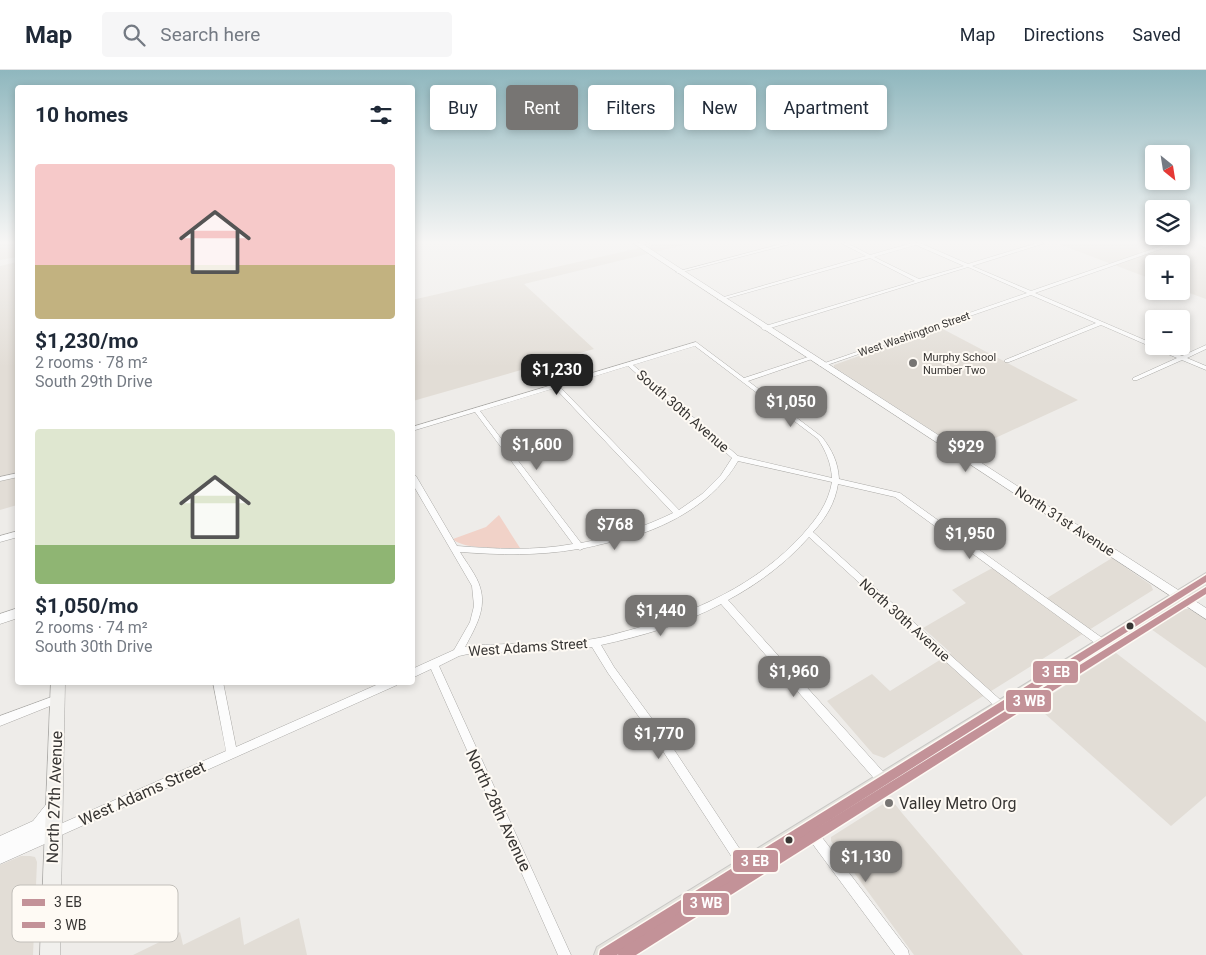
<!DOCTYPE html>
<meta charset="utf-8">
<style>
body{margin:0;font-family:Roboto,sans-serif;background:#f6f6f7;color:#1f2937;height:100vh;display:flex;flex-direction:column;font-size:19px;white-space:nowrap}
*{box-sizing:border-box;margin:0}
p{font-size:16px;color:#747a83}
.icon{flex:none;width:28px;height:28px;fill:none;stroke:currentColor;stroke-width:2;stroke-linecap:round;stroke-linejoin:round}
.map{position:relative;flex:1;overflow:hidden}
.drawer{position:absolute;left:15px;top:15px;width:400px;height:600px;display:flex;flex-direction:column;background:#fff;border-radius:5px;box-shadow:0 2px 8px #0003}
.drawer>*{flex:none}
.top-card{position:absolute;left:430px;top:15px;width:475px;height:45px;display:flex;gap:10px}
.needle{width:32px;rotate:150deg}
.buttons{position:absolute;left:1145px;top:75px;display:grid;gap:10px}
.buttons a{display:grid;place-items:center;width:45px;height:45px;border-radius:5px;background:#fff;box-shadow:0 2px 8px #0003;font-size:25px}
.price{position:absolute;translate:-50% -42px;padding:0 11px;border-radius:10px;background:#777573;color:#fff;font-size:16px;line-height:32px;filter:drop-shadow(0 1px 2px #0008)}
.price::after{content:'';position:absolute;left:50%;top:30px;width:15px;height:11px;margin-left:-8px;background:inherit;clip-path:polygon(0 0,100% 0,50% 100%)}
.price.current{background:#222;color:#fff}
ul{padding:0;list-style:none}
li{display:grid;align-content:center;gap:10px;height:265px;padding:0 20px}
li span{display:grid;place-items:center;height:155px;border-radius:5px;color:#555}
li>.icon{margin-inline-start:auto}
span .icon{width:90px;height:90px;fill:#fffc;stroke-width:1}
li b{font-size:21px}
h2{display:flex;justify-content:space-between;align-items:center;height:60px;padding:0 20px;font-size:21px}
.chip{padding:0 18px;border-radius:5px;background:#fff;box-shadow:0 2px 8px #0003;font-size:18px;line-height:45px}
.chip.current{background:#777573;color:#fff}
header{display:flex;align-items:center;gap:30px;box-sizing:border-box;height:70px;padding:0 25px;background:#fff;border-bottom:1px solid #e0e1e3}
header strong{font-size:24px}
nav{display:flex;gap:28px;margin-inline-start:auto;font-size:18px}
.search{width:350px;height:45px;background:#f6f6f7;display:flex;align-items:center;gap:12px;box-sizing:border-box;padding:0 18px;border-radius:5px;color:#747a83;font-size:19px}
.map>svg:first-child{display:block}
</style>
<header>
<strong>Map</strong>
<div class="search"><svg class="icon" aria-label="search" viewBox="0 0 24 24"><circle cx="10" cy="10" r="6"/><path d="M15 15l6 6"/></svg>Search here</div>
<nav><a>Map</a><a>Directions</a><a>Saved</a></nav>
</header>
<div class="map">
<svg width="1206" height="885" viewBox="0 0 1206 885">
<rect width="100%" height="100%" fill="#eeece9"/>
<g fill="#e2ddd6">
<path d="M0 173H17V187L0 190Z"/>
<path d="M661 173H692L524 214 594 279 413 331 412 230Z"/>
<path d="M1056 173H1206V229L1181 220V194H1154V210Z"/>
<path d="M17 192V435L0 440V196Z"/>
<path d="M939 257 1078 330 965 382 834 297V295Z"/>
<path d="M1112 488 1151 515 1153 520 884 688 873 684 827 631 872 604 890 621 951 583 923 558 966 533 952 520 996 496 1039 527 1047 528Z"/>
<path d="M1182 539H1189L1206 549V598L1151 559Z"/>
<path d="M1116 583 1206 652V726L1171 756 1035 635Z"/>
<path d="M891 729 902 743 1023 885H914L831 771V767Z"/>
<path d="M21 786H30L35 787 37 792 33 885H0V795Z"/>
<path d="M240 847 244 875 299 848 307 885H133L180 862 183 875Z"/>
</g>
<path fill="#f1d2c8" d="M499 445 520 478C506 478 463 480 453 469L486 457Z"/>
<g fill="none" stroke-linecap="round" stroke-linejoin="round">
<defs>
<g id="minor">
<path d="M640 173H650L639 176 637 175Z"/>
<path d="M785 173H794L678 203 676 202Z"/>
<path d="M841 173H847L870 185 912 173H920L968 194 1037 173H1045L972 196 1031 221 1170 173H1178L1035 223 1154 274V276H1160L1182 286 1206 275V279L1187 288 1206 296V300L1182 290 1137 310H1133V308L1177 288 1101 255 1009 292H1005V290L1096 253 1031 225 824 296H820L819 295 1027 223 968 197 764 260 761 258 762 257 915 211 870 188 721 230 717 229 866 186ZM916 175 964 196 919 209 874 187Z"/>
<path d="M696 272 744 308 808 287H812V289L748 311 822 367C832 380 838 392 839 409L900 423 1105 570 1107 573 1105 576 1102 577 1099 576 895 427 838 414C835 433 826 448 813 462L1005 634 1007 637 1005 640 1002 641 999 640 809 467C786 493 758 514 728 530L887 706 888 710 887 714 883 715 879 714 721 534C684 554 642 566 601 575L614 597 669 672 749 793 751 797 749 801 745 803 741 801 661 678 608 603 592 577 562 580 468 584 459 586 439 596 571 885H558L431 599 412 608V599L454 580 470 552 474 536 472 516 412 413V404L416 406 457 476C496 479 534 481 573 474L475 342 412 361V357ZM695 276 818 369C826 381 831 393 832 408L738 386 633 295ZM628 296 732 388 721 405 702 424 679 440 560 317ZM555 318 673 443C644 457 614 467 581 473L480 341ZM738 391 832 412C828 434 817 448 803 464 757 515 694 543 630 560 618 563 606 567 593 569 565 574 535 574 506 574 493 575 478 574 465 577 475 558 487 539 480 517 477 506 466 492 460 482 500 485 539 486 578 479L580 480C585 477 592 477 598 475 608 473 618 470 628 468 672 455 715 431 738 391Z"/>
<path d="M18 403V407L0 411V407Z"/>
<path d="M18 461V467L0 472V466Z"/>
<path d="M213 612H223L236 677 383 612H399L397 615 57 767 53 769 49 767 47 763 49 759 226 681Z"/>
<path d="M57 625 60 626 62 629 60 632 0 656V646Z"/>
<path d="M807 751 811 753 908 880 909 885H895L803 761 801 757 803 753Z"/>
</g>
<g id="tertiary">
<path d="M412 173H421L412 177Z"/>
<path d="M633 173H641L1206 538V549Z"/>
<path d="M18 538V548L0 554V544Z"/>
<path d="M53 730 58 732 60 737 45 759 53 755 58 758 61 763 58 768 0 794V766L33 751 48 732Z"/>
</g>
<g id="secondary">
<path d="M1197 173H1206V178L1198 174Z"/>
<path d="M51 612H65L60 885H40Z"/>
</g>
<path id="primary" d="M1206 503V515L624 885H594L597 877Z"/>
</defs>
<use href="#minor" stroke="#aaa9a6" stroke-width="1"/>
<use href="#tertiary" stroke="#aaa9a6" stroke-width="1"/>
<use href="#secondary" stroke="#aaa9a6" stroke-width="1"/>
<use href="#primary" stroke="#c9c8c6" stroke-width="2"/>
<use href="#minor" fill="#fcfcfc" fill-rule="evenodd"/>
<use href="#tertiary" fill="#fcfcfc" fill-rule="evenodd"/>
<use href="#secondary" fill="#f1f0ed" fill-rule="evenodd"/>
<use href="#primary" fill="#e5e4de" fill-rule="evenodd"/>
<defs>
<path id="bus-1" d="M1206 505V512L617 885H599L600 880Z"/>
<path id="bus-2" d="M1206 517V524L636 885H618L619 880Z"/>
</defs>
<use href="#bus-1" stroke="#fefaf4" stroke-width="3"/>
<use href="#bus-2" stroke="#fefaf4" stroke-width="3"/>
<use href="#bus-1" fill="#c39298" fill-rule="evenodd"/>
<use href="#bus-2" fill="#c39298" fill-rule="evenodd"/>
</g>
<linearGradient id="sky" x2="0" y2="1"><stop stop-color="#8fb7be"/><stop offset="0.58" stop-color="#f7f6f5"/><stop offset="1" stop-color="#f7f6f5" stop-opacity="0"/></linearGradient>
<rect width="1206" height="297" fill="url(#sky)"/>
<g fill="#777573" stroke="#fefaf4" stroke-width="2">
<circle cx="913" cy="293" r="5"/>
<circle cx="889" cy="733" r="5"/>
</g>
<g fill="#373533" stroke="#fefaf4" stroke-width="2">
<circle cx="1130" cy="556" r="4.5"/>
<circle cx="789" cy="770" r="4.5"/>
</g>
<g text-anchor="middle" stroke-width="4" stroke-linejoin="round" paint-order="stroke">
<g font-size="11" fill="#373533" stroke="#fefaf4">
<text transform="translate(914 264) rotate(-19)" y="4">West Washington Street</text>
</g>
<g font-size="11" fill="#373533" stroke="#fefaf4" text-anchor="start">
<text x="923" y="291">Murphy School<tspan x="923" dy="13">Number Two</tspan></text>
</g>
<g font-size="14" fill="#373533" stroke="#fefaf4">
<text transform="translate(683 341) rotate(41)" y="5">South 30th Avenue</text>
<text transform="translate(1065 451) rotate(33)" y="5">North 31st Avenue</text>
<text transform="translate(905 550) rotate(42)" y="5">North 30th Avenue</text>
<text transform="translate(528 577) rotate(-4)" y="5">West Adams Street</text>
</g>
<g font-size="16" fill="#373533" stroke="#fefaf4">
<text transform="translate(142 723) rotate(-24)" y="6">West Adams Street</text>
<text transform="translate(54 727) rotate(-88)" y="6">North 27th Avenue</text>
<text transform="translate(499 740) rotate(65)" y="6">North 28th Avenue</text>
</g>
<g font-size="16" fill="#373533" stroke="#fefaf4" text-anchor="start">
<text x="899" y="739">Valley Metro Org</text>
</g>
</g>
<rect x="12" y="815" width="166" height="57" rx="8" fill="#fefaf4" stroke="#c2bfba" stroke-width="1"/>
<rect x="22" y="829" width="23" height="7" fill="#c39298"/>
<rect x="22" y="852" width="23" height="6" fill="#c39298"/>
<g font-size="14" fill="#373533">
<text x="54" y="837">3 EB</text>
<text x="54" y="860">3 WB</text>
</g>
<g stroke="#fefaf4" stroke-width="2">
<rect x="1032" y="590" width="47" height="24" rx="5" fill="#c39298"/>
<rect x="1005" y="619" width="47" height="24" rx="5" fill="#c39298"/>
<rect x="732" y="779" width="47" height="24" rx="5" fill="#c39298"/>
<rect x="682" y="822" width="48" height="24" rx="5" fill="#c39298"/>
</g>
<g font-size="14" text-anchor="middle" font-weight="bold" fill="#fff">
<text x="1056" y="607">3 EB</text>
<text x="1029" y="636">3 WB</text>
<text x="755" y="796">3 EB</text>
<text x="706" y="838">3 WB</text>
</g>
</svg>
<div class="buttons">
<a><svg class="needle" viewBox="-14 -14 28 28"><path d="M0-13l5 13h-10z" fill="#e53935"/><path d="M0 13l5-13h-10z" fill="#747a83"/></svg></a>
<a><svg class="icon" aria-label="layers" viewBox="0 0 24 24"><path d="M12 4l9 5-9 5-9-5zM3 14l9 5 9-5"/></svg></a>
<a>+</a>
<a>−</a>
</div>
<b class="price current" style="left:557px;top:326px">$1,230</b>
<b class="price" style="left:791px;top:358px">$1,050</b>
<b class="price" style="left:537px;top:401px">$1,600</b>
<b class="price" style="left:966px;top:403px">$929</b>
<b class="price" style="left:615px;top:481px">$768</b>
<b class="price" style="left:970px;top:490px">$1,950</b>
<b class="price" style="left:661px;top:567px">$1,440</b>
<b class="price" style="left:794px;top:628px">$1,960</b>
<b class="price" style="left:659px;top:690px">$1,770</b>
<b class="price" style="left:866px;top:813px">$1,130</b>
<div class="top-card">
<a class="chip">Buy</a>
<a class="chip current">Rent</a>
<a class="chip">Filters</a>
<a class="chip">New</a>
<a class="chip">Apartment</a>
</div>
<section class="drawer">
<h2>10 homes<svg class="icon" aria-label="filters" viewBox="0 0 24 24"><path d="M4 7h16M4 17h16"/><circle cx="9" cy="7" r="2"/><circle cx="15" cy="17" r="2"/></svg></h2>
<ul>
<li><span style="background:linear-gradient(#f6c9c9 65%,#c2b280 0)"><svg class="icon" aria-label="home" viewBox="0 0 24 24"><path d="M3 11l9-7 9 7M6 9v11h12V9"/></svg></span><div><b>$1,230/mo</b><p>2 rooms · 78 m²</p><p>South 29th Drive</p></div></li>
<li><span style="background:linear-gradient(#dfe7d0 75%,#8fb573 0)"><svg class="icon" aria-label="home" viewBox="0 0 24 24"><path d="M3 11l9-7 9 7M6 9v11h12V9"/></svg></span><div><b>$1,050/mo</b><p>2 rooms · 74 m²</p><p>South 30th Drive</p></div></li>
</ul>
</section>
</div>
